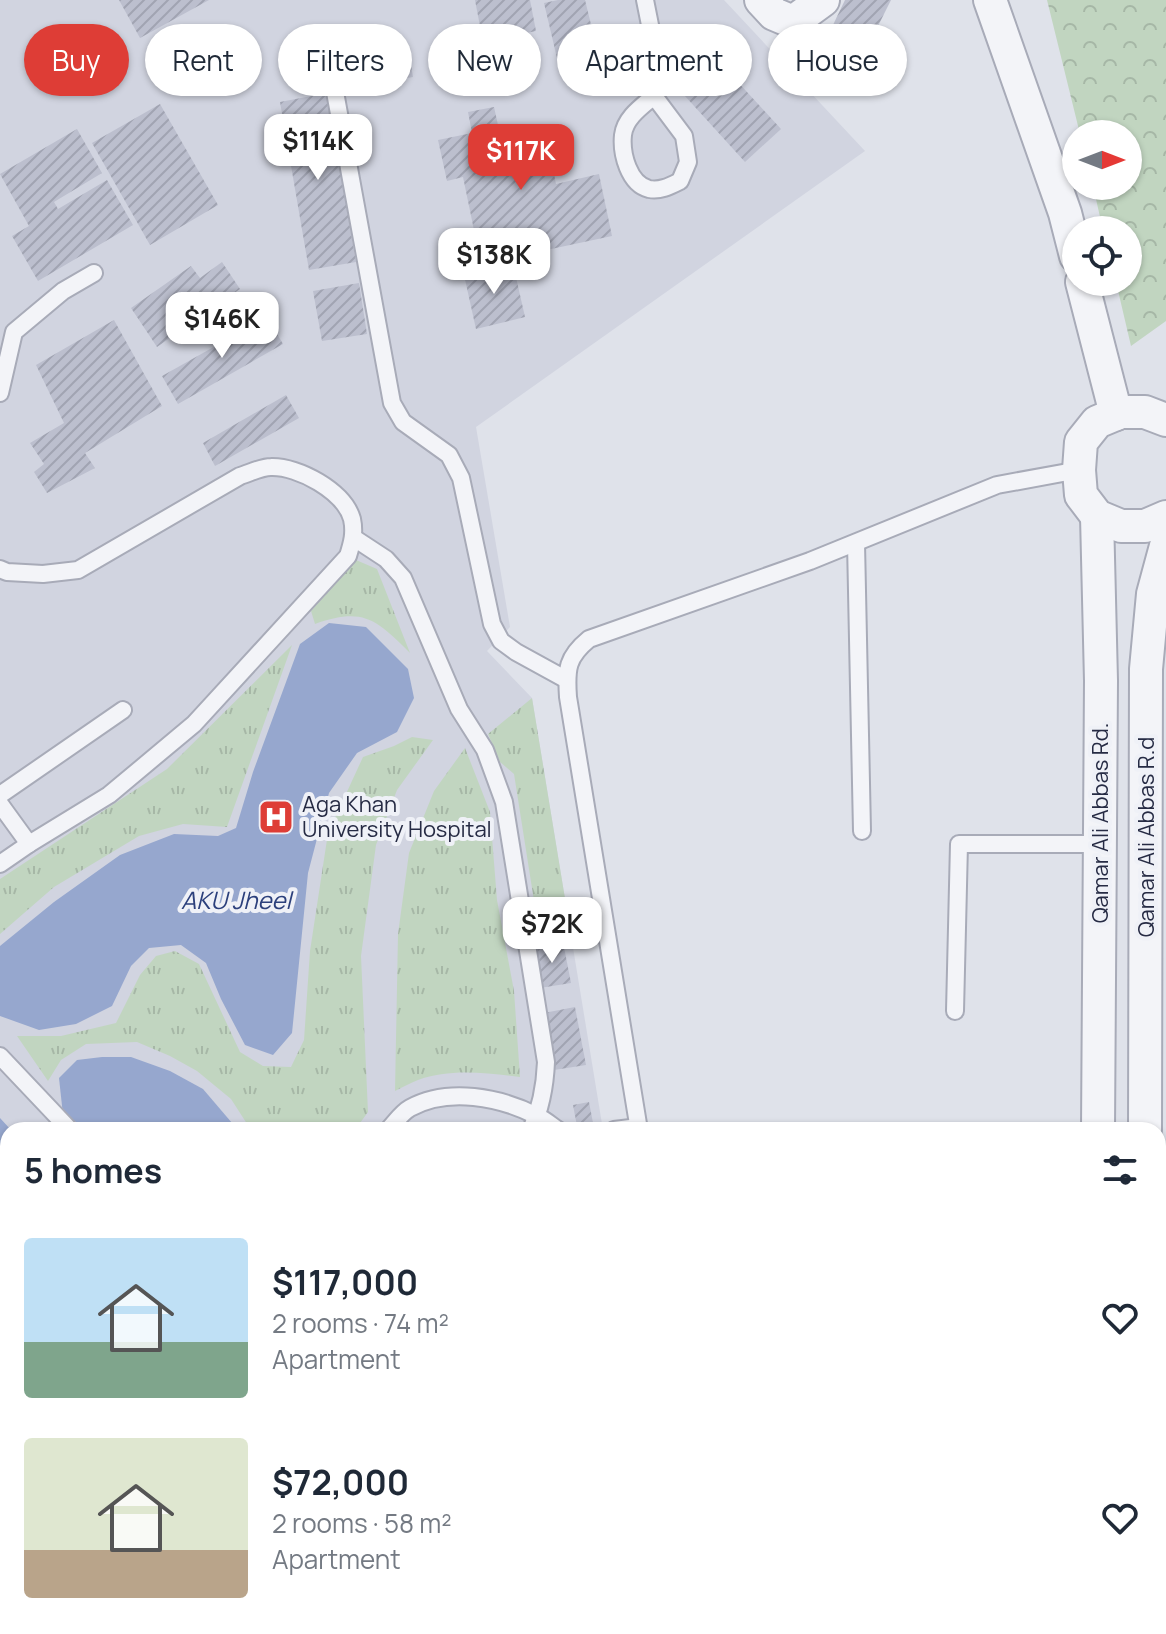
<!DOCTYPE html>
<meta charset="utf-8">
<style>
body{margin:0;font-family:Manrope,sans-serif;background:#f6f6f7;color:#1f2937;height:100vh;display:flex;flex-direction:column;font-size:30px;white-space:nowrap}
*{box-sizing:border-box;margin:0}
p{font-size:26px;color:#747a83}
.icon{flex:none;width:44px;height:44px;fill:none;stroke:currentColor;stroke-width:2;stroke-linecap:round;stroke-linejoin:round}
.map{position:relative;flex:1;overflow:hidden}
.panel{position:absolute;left:0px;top:1122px;width:1166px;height:512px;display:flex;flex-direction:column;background:#fff;border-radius:24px 24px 0 0;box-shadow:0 2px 6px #0004}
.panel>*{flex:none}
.guide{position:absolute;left:24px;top:24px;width:1118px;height:72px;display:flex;gap:16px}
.needle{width:52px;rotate:90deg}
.controls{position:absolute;left:1062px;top:120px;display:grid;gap:16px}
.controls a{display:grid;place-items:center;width:80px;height:80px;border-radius:50%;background:#fff;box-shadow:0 2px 6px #0004;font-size:40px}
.price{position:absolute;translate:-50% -68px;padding:0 18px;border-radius:16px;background:#fff;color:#222;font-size:26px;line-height:52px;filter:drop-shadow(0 2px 4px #0008)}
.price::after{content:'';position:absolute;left:50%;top:48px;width:24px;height:18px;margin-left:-12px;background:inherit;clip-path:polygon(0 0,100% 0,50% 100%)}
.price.active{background:#de3d36;color:#fff}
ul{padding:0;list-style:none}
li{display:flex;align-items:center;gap:24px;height:200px;padding:0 24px}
li span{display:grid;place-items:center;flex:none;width:224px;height:160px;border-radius:8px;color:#555}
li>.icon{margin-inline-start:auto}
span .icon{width:96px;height:96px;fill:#fffc;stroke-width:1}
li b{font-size:34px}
h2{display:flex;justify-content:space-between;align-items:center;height:96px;padding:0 24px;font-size:34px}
.tag{padding:0 28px;border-radius:36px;background:#fff;box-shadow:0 2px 6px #0004;font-size:28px;line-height:72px}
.tag.active{background:#de3d36;color:#fff}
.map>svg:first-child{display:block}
</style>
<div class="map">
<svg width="1166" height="1634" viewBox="0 0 1166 1634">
<defs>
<pattern id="grass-tufts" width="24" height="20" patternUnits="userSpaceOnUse" patternTransform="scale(2)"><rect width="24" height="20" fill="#c1d5c0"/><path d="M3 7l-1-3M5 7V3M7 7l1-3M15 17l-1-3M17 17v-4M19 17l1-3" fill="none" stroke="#a6b7a6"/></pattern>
<pattern id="park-crowns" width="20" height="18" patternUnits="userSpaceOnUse" patternTransform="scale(2)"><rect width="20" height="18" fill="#c1d5c0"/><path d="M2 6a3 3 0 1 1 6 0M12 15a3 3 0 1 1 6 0" fill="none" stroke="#a6b7a6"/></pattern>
<pattern id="building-hatch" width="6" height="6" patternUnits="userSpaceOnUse" patternTransform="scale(2)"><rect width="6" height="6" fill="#bcbfce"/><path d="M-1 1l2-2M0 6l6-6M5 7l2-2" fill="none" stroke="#a1a4b2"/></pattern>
</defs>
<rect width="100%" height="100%" fill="#dfe2ea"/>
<path fill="#d1d4e0" d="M0 0H724L865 151 476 427 510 627 487 651 532 698 603 1130H8V1626H687L688 1634H0Z"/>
<g fill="url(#grass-tufts)">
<path d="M356 560 377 569 410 653C376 619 363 607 315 624L311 611Z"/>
<path d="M292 645 227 827 183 824 139 836 54 887 0 934V879L167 769Z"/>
<path d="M532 698 571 935 540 939 514 774 500 762 488 734Z"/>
<path d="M412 737 433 740 397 790 376 845 361 956 368 1112 355 1130H251L231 1099 197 1071 170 1056 137 1042 86 1044 61 1060 48 1081 17 1036H61L116 1023 140 975 156 956 175 951 199 964 240 1052 263 1066 291 1067 304 1040 310 951 328 833 363 757 394 746Z"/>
<path d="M465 748 490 812 497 900 514 991 520 1077C487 1073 450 1068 418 1080 410 1083 403 1087 395 1091L398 934 409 853 434 791Z"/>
<path d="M8 1522V1626H207L205 1634H0V1524Z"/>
<path d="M244 1626H329L326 1634H243Z"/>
</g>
<path fill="url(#park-crowns)" d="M1047 0H1166V321L1131 346 1116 282H1128V230H1103L1093 186H1128V134H1080Z"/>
<g fill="#96a7ce">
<path d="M329 623 366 627 408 669 414 698 397 732 357 753 329 793 308 873 292 1033 273 1055 245 1045 221 999 206 963 181 945 149 948 131 966 112 1006 76 1024 39 1030 0 1016V946L54 902 120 855 174 834 218 836 236 828 253 772 300 644Z"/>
<path d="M102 1057H131L170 1071 203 1089 238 1130H91L63 1115 59 1078 77 1060Z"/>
<path d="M0 1118 11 1130H8V1503L0 1505V1178L2 1171 0 1170Z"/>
</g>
<g fill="url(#building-hatch)">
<path d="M119 0H209L140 38Z"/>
<path d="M475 0H530L536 31 483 42Z"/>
<path d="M558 0H585L601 65 561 75 544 3Z"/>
<path d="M845 0H891L867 48 832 27Z"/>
<path d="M690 30 781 129 745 162 654 62Z"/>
<path d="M408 48 413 77 360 86 355 58Z"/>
<path d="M327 93 356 262 309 270 280 102Z"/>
<path d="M160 104 218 205 150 245 92 143Z"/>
<path d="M494 107 500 134 544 125 556 184 599 174 612 236 481 264 463 177 447 181 438 140 472 133 468 112Z"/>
<path d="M77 129 102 173 54 202 58 209 107 180 133 225 38 281 12 236 29 226 0 174Z"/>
<path d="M222 262 240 289 157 347 131 308 191 266 200 278Z"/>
<path d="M513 264 525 317 476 329 464 275Z"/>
<path d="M359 283 367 334 322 341 313 291Z"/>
<path d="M267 317 283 344 178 404 162 376Z"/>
<path d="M114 320 162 406 85 453 95 468 47 493 34 472 44 464 30 443 64 423 36 365Z"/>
<path d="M286 395 299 418 215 466 203 443Z"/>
<path d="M563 942 571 983 540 988 533 947Z"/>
<path d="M575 1007 586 1065 554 1070 544 1013Z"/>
<path d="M589 1102 593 1123 577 1126 573 1105Z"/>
<path d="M348 1626H362L389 1634H346Z"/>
</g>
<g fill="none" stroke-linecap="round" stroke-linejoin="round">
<defs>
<g id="lane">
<path d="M645 0 652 35 647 81 654 96 684 136 688 162 680 181C670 186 661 191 649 189 629 184 621 154 623 135 625 118 641 107 654 96"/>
<path d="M331 70 392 403 403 422 449 455 461 478 492 624 501 641 516 652 567 680"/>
<path d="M0 393 14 332 63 291 94 273"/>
<path d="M354 538 386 559 403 578 459 709 485 750 504 802 546 1062C545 1087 541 1108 531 1130"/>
<path d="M856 543 862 831"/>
<path d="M0 569 7 572 43 574 78 570 240 476C250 473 261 467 271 467 298 466 344 491 352 519 355 533 352 543 348 556L194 724 109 795 29 844 0 864"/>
<path d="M0 795 123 710"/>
<path d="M0 804 29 844"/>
<path d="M955 1011 959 844H1100"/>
<path d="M0 1056 70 1130"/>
<path d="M388 1130C395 1123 401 1113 410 1108 448 1087 500 1097 537 1116 544 1119 551 1125 558 1130"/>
<path d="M614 1130 639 1127"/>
<path d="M639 1130 568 697C566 669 567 657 589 639L810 561 997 485 1079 470"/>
<path d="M671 1626 673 1634"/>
<path d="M229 1634V1626"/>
</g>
<g id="street">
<path d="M761 0 774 14 793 22 823 0"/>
<path d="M990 0 1065 213 1076 256"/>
<path d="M1082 282 1116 414"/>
<path d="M1166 420 1145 412H1121L1097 422 1081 442 1079 470 1081 495 1097 516 1121 526H1145L1166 517"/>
<path d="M1097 516 1101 681 1098 1130"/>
<path d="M1145 1130 1146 669 1153 594 1166 546"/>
<path d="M1099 1626V1634"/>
<path d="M1142 1634V1626"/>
</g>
</defs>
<use href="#lane" stroke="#a8abb8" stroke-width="20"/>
<use href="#street" stroke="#a8abb8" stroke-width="36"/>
<use href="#lane" stroke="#f3f4f8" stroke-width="16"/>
<use href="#street" stroke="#f3f4f8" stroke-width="32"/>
</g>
<defs>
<symbol id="hospital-square" viewBox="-11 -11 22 22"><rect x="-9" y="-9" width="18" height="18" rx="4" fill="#de3d36" stroke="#eff1f7"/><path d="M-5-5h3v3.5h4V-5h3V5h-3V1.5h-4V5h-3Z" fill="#fff"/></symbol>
</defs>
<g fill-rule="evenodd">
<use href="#hospital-square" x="256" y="797" width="40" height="40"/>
</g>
<g text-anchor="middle" stroke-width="8" stroke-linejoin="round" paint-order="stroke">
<g font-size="22" fill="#262b44" stroke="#eff1f7" text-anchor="start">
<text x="302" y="812">Aga Khan<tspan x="302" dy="25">University Hospital</tspan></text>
</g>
<g font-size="22" fill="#262b44" stroke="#eff1f7">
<text transform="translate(1100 823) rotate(-90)" y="8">Qamar Ali Abbas Rd.</text>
<text transform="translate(1146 837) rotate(-90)" y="8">Qamar Ali Abbas R.d</text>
</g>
<g font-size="24" font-style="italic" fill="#2c407c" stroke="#eff1f7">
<text x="236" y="909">AKU Jheel</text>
</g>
</g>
</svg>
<div class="controls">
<a><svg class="needle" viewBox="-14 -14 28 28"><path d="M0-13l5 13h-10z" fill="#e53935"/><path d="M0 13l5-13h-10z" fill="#747a83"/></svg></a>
<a><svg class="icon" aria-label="locate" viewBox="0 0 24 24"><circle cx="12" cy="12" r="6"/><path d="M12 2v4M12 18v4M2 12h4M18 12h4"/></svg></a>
</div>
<b class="price" style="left:318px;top:182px">$114K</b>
<b class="price active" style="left:521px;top:192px">$117K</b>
<b class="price" style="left:494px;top:296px">$138K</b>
<b class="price" style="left:222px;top:360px">$146K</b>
<b class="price" style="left:552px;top:965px">$72K</b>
<div class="guide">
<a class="tag active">Buy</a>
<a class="tag">Rent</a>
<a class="tag">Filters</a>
<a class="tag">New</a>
<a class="tag">Apartment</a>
<a class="tag">House</a>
</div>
<section class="panel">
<h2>5 homes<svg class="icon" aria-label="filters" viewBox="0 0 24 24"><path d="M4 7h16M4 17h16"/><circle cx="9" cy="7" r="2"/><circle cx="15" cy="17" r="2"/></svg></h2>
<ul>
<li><span style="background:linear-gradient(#bfe0f5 65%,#7fa58c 0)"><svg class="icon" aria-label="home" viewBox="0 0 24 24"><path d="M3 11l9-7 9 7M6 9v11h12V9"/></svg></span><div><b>$117,000</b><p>2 rooms · 74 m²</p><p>Apartment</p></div><svg class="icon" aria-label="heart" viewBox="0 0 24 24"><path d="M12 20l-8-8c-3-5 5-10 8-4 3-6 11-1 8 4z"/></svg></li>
<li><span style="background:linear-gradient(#dfe7d0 70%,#b9a48a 0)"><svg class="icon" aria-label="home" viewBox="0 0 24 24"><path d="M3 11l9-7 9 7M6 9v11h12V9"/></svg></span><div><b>$72,000</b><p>2 rooms · 58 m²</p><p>Apartment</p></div><svg class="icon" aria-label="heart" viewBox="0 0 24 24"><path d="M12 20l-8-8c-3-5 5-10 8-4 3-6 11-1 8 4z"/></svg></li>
</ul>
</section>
</div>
